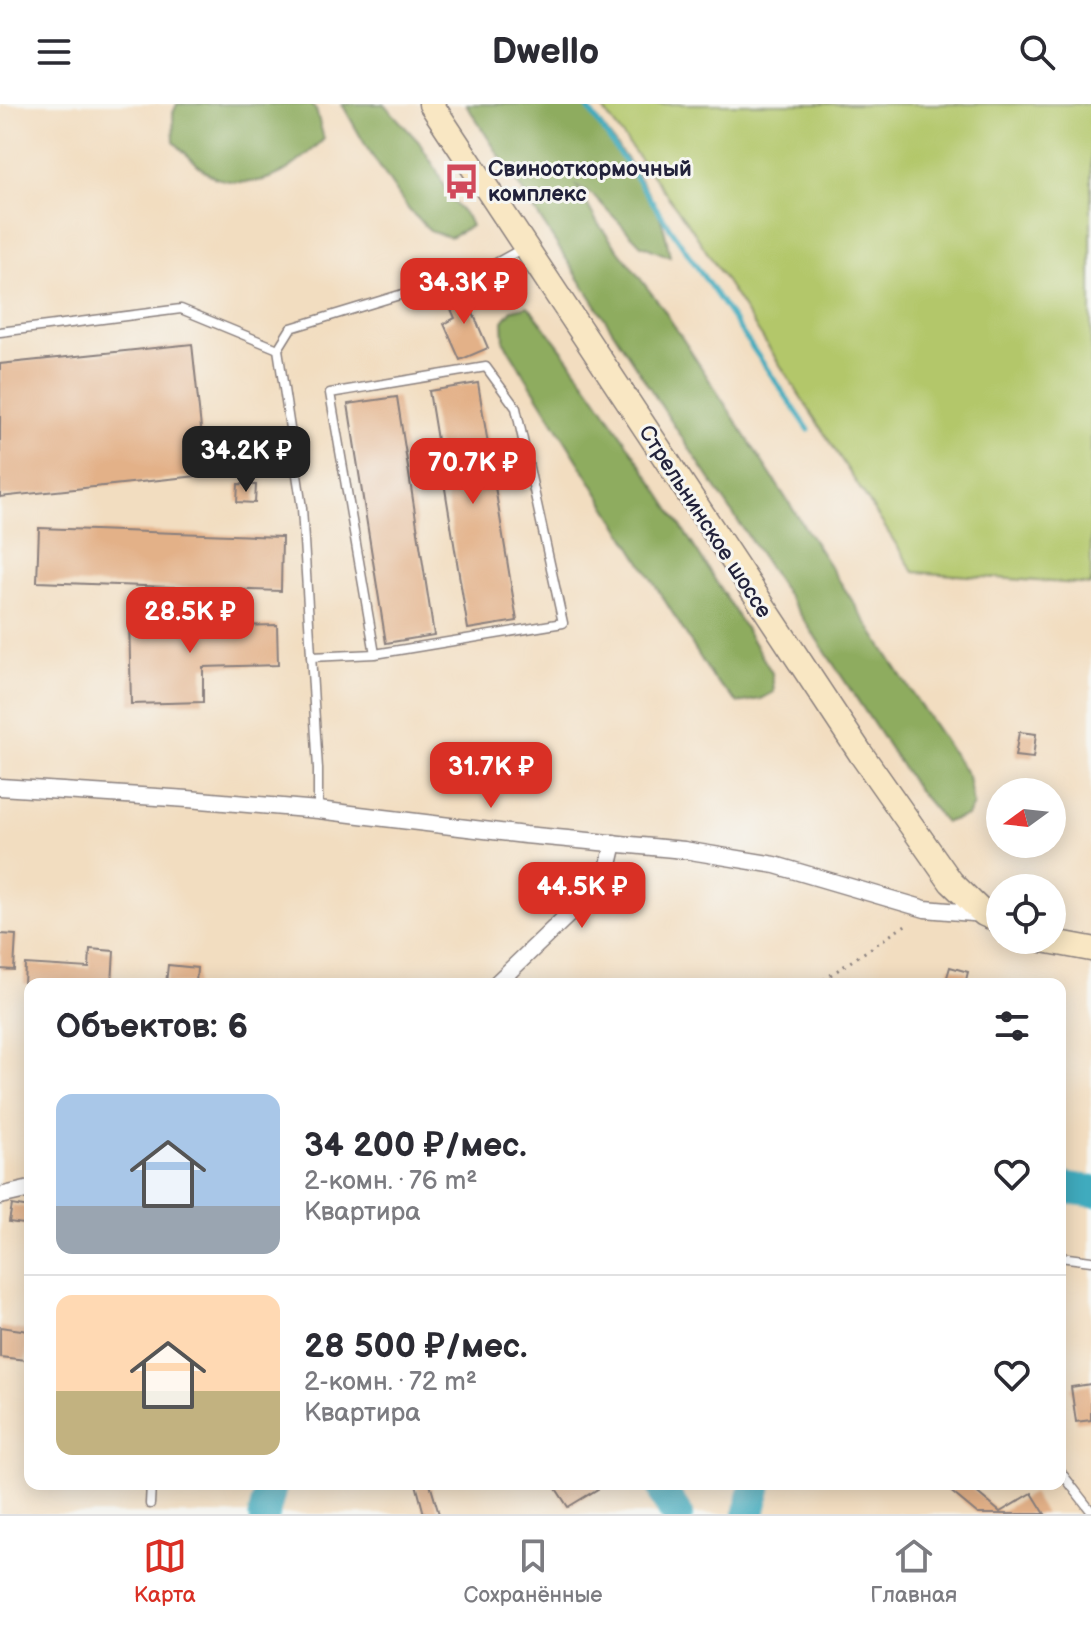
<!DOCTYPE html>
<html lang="ru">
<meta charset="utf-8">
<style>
body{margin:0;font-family:"Balsamiq Sans",sans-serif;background:#f2f2f3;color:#2b2b33;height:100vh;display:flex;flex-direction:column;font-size:30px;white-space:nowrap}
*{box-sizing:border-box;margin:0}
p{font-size:26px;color:#7c7c81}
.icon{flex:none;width:44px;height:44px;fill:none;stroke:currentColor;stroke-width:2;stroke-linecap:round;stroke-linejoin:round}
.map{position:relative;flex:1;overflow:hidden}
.drawer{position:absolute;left:24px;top:874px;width:1042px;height:512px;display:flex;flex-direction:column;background:#fff;border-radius:16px;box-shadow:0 4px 20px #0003}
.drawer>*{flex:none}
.needle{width:52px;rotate:255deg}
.buttons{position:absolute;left:986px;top:674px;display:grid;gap:16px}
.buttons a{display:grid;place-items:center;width:80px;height:80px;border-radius:50%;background:#fff;box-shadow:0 4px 20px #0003;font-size:40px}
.price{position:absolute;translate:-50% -68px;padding:0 18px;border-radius:16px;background:#d93025;color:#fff;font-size:26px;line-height:52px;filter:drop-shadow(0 2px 4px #0008)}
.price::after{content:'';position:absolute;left:50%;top:48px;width:24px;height:18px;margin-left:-12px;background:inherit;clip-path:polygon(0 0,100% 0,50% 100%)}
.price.current{background:#222;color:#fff}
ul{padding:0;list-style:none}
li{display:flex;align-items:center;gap:24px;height:200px;padding:0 32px}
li+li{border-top:2px solid #e1e1e2}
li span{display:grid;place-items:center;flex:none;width:224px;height:160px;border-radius:16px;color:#555}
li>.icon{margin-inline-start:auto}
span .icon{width:96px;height:96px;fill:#fffc;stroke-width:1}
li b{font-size:34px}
h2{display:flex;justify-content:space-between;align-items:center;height:96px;padding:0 32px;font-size:34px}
header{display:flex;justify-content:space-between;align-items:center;height:104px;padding:0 32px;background:#fff;font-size:36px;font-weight:600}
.menu{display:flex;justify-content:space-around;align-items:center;height:112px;border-top:2px solid #e1e1e2;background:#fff;font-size:22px;color:#7c7c81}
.menu a{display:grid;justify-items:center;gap:4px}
.menu .current{color:#d93025}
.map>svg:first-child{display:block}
</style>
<header><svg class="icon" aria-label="menu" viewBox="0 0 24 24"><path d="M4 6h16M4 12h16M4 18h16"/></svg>Dwello<svg class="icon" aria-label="search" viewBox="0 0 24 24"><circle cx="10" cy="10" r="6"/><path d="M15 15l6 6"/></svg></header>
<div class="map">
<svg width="1091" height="1410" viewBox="0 0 1091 1410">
<rect width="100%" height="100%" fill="#f6f6f2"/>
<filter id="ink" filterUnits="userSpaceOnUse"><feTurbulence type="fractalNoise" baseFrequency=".0125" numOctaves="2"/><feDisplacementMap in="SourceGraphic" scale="16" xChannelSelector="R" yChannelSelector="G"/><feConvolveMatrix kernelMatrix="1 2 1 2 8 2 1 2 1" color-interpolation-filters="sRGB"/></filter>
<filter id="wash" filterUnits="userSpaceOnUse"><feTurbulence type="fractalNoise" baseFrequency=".006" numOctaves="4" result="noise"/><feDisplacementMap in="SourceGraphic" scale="32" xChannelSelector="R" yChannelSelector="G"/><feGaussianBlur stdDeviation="1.8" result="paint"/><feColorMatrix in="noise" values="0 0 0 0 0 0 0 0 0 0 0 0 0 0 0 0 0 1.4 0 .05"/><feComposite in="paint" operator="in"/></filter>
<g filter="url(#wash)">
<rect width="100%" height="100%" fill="#f2ddc0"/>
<path fill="#b3c76b" stroke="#6a7453" stroke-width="2" d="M599 0H1091V481L914 468 692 125Z"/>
<g fill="#8eac5f" stroke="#58674d" stroke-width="2">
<path d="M177 0H310L316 6 324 35C296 62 271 84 230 77 225 76 216 75 212 72 201 66 184 47 174 38L173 9Z"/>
<path d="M342 0H384L419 38 437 67 449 93 467 113 471 122 450 133 432 128 409 106 367 44Z"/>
<path d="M466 0H586C609 32 635 64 654 99 663 116 667 135 670 153L641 141 594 92 577 82 597 118 662 203 916 595 968 672 973 701 967 712 945 718 917 685 673 320Z"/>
<path d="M528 202C568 251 603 303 638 356 684 426 729 497 772 569L774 588 761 595 738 599 713 574 504 238 503 217 512 206Z"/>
</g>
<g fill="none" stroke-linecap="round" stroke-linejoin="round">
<path stroke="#3fabbe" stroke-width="5" d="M585 0 809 326"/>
<g stroke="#3fabbe" stroke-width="32">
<path d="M1060 1082 1067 1084 1091 1087"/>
<path d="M662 1380 666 1394 677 1410"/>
<path d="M264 1410 272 1380"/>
<path d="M749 1410 756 1380"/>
</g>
</g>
<g id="blocks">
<g fill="#e3b188">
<path d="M461 181 488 244 460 256 444 220 455 214 444 189Z"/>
<path d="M192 240 206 371 0 393V260Z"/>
<path d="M478 279 517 517 468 525 429 287Z"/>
<path d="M397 293 434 531 386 539 348 300Z"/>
<path d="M238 380 256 381 255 399 237 398Z"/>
<path d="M39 424 282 433 281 487 37 478Z"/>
<path d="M194 511V523L277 521 278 561 203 563V598L131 600 129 512Z"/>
<path d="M1019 628 1036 630 1033 654 1015 652Z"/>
<path d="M0 830 16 831 14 866 0 865Z"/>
<path d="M90 845 114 847 112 880H24L25 860 89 864Z"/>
<path d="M168 861 197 864 196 880H166Z"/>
<path d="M950 863 968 868 965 880H945Z"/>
<path d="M12 1101 30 1104V1121L9 1118Z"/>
<path d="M0 1223 29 1227 26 1256 0 1253Z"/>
<path d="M1091 1280V1316L1076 1318 1071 1283Z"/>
<path d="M416 1380H430L439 1410H424Z"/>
<path d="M553 1380H606L568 1403Z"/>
<path d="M942 1380H967L1000 1408 1032 1389 1045 1410H978Z"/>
</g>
</g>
</g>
<g filter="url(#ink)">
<use href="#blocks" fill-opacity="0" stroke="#8a807e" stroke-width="2"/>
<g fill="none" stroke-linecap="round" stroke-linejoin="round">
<defs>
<g id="lane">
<path d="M0 228 181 205 278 245"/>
<path d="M311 553 375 550 563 519 516 304 486 263 330 289 375 550"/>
<path d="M318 706V665L302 404 278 245 291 224 485 165 525 143"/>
<path d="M1060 1153 1091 1157"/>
<path d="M1060 1367 1091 1407"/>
<path d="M150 1400 151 1380"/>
</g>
<g id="street">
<path d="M0 683 188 695 318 706 525 731 684 746 775 761 925 805 984 810"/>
<path d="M496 880 594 786 608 765 614 739"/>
<path d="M0 1092 30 1085"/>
</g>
<g id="secondary">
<path d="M431 0 861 650 951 778 984 810 1000 817"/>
<path d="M1043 836 1091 845"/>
</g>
</defs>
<use href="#lane" stroke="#8a807e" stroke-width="11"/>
<use href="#street" stroke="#8a807e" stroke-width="19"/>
<use href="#secondary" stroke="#8a807e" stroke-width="27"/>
<path stroke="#8a807e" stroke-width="3" stroke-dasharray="2 6" stroke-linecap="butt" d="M817 880 910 818"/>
<use href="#lane" stroke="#fff" stroke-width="8"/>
<use href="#street" stroke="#fff" stroke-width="16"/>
<use href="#secondary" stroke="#f9e7c3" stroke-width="24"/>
</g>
</g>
<defs>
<symbol id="bus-bare" viewBox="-9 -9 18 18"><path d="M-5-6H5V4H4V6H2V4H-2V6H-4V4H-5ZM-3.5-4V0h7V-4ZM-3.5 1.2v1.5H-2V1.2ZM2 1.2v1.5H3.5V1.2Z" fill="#d1495b" stroke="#f6f6f2" stroke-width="2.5" paint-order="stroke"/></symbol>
</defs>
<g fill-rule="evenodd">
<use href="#bus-bare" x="436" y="52" width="51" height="51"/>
</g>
<g text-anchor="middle" stroke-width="6" stroke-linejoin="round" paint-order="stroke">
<g font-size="22" font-weight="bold" fill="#22223b" stroke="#f6f6f2" text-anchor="start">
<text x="488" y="72">Свинооткормочный<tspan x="488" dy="25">комплекс</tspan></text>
</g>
<g font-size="22" fill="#22223b" stroke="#f6f6f2">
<text transform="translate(706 417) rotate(57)" y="8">Стрельнинское шоссе</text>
</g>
</g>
</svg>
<div class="buttons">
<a><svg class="needle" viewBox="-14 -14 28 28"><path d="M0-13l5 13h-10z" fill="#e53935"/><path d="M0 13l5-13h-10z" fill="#7c7c81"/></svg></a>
<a><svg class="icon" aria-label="locate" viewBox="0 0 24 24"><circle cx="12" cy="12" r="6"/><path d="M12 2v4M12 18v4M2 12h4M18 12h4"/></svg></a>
</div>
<b class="price" style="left:464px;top:222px">34.3K ₽</b>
<b class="price current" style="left:246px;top:390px">34.2K ₽</b>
<b class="price" style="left:473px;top:402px">70.7K ₽</b>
<b class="price" style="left:190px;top:551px">28.5K ₽</b>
<b class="price" style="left:491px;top:706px">31.7K ₽</b>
<b class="price" style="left:582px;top:826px">44.5K ₽</b>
<section class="drawer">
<h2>Объектов: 6<svg class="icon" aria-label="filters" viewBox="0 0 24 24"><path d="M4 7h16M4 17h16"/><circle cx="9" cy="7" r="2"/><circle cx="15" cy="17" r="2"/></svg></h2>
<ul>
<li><span style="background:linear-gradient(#a9c7e8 70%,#9aa5b1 0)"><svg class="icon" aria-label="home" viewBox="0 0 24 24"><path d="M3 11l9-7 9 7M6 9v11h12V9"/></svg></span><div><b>34 200 ₽/мес.</b><p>2-комн. · 76 m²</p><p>Квартира</p></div><svg class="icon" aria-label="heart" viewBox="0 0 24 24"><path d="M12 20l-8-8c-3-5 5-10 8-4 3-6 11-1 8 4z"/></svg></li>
<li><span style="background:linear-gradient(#ffd9b3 60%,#c2b280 0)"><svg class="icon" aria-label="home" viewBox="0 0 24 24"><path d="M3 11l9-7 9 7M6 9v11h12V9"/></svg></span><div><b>28 500 ₽/мес.</b><p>2-комн. · 72 m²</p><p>Квартира</p></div><svg class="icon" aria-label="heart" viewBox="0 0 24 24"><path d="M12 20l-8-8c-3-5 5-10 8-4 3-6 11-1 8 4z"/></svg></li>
</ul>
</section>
</div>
<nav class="menu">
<a class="current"><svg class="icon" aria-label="map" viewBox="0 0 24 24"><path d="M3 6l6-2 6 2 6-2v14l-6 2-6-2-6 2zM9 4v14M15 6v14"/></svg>Карта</a>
<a><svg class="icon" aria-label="saved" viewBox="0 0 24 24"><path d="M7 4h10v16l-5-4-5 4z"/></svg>Сохранённые</a>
<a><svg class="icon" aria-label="home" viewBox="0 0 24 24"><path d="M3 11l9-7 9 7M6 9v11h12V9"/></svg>Главная</a>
</nav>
